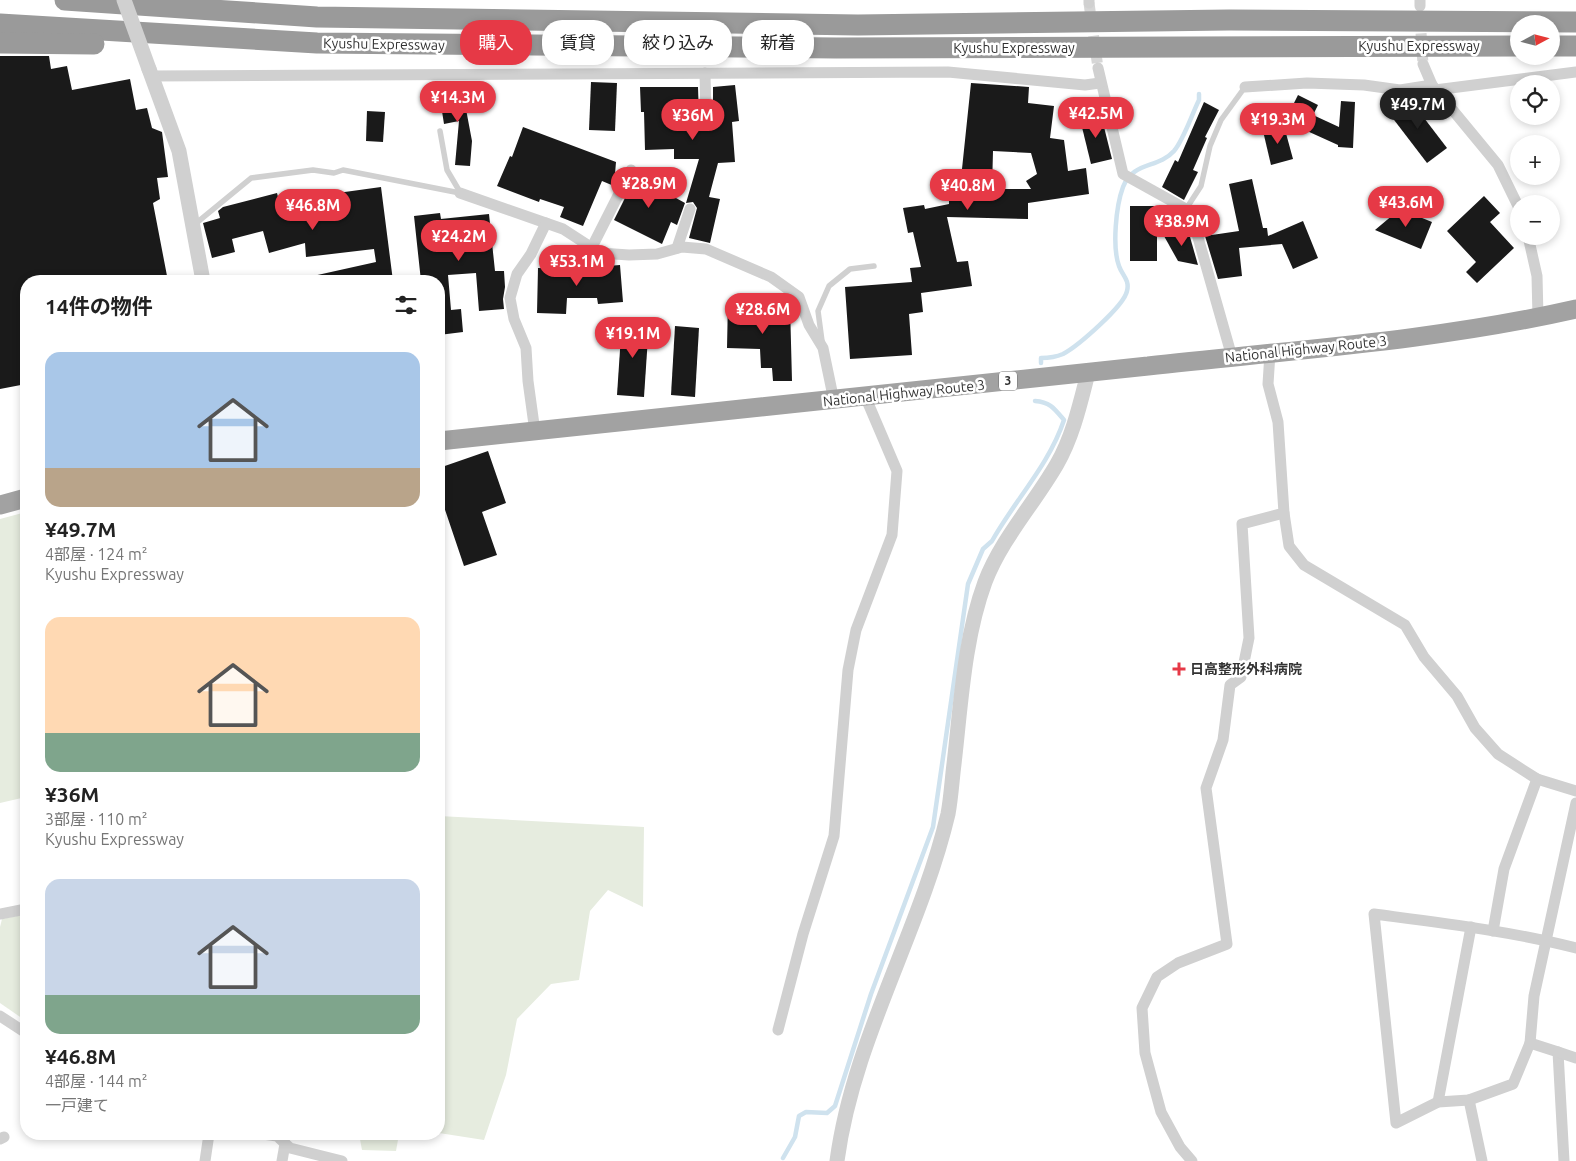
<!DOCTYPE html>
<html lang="ja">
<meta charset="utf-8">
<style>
body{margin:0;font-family:Ubuntu,"Noto Sans JP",sans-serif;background:#f6f6f6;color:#222;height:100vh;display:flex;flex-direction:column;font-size:19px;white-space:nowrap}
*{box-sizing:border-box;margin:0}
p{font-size:16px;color:#767676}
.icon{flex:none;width:28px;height:28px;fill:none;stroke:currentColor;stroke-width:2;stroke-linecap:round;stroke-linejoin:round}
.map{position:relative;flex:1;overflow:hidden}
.details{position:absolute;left:20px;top:275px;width:425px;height:865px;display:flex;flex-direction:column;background:#fff;border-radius:20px;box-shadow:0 2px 8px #0003}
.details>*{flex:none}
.banner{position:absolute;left:460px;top:20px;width:475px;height:45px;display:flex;gap:10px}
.needle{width:32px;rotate:83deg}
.fabs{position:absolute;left:1510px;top:15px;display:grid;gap:10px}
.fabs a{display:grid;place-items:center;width:50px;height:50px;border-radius:50%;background:#fff;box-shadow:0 2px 8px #0003;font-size:25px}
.price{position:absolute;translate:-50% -42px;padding:0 11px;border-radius:18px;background:#e63946;color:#fff;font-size:16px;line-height:32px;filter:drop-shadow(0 1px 2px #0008)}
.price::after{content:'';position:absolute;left:50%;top:30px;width:15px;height:11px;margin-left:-8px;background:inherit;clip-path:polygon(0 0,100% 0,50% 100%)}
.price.active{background:#222;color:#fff}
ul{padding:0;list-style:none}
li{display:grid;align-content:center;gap:10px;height:265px;padding:0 25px}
li span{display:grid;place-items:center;height:155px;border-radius:15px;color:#555}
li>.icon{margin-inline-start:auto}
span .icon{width:90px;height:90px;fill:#fffc;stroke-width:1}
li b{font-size:21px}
h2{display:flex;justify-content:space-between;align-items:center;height:60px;padding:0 25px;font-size:21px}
.tag{padding:0 18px;border-radius:20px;background:#fff;box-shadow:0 2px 8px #0003;font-size:18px;line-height:45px}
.tag.active{background:#e63946;color:#fff}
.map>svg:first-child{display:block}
</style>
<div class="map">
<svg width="1576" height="1161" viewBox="0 0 1576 1161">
<rect width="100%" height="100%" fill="#fff"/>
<g fill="#e6ecdf">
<path d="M26 512V797L0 803V519Z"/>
<path d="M439 816 644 827 643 907 608 890 590 911 579 980 551 984 517 1019 506 1075 484 1140 439 1133Z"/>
<path d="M26 914V1021L0 1003V927L2 919Z"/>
<path d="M359 1134H399L396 1151 362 1150Z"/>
</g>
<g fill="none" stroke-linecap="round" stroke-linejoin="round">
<g stroke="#cfe2ee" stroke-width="4.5">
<path d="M1041 363V358C1049 358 1056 357 1063 354 1078 346 1124 306 1127 291 1130 280 1122 275 1119 266 1112 247 1116 206 1123 187 1133 161 1158 169 1174 151 1184 139 1192 114 1199 100V94"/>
<path d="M783 1158 795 1137 799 1116 806 1112 827 1113 835 1106 871 994 933 827 968 584 983 549 992 541C1015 500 1049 465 1064 420 1054 408 1050 402 1035 401"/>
</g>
</g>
<g fill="#1a1a1a" fill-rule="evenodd">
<path d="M0 56H49L51 69 67 66 72 90 130 79 136 110 147 108 152 128 162 132 168 177 157 178 160 199 153 203 168 281H26V384L0 389Z"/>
<path d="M591 82 617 83 615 131 589 130Z"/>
<path d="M971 83 1029 87 1028 103 1054 106 1050 138 1064 140 1068 171 1086 168 1089 194 1028 203V219L947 217 957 262 968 261 972 286 921 293 923 312 909 314 912 355 850 359 845 287 912 282 910 268 921 267 913 232 908 233 903 208 924 205 925 209 949 204V188H960ZM993 151 1031 153 1037 174 1026 181 1031 189H992Z"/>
<path d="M735 85 739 121 732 122 735 162 718 163 709 197 720 199 710 243 689 238 697 208 693 202 686 203 699 159H674V149L645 150 644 112H641L640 87H698L699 119 706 125 710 124 713 118V87Z"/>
<path d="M462 88 472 141 470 166 455 165 459 121 444 124 439 92Z"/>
<path d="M1298 95 1318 105 1313 115 1339 127 1341 101 1355 102 1353 148 1338 147V145L1285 121Z"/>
<path d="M1408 97 1447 148 1427 163 1388 112Z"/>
<path d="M1204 102 1219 110 1205 137 1207 138 1193 170 1198 172 1184 200 1162 187 1175 160 1178 162Z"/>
<path d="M367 111 385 112 383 142 366 141Z"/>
<path d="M1101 115 1112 159 1091 164 1080 119Z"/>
<path d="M1284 126 1293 159 1271 165 1263 131Z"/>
<path d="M523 127 616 162 614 186 602 181 583 226 560 217 564 207 540 199 539 202 497 186 510 156 512 157Z"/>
<path d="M638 172 659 181 656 187 685 203 677 225 671 222 662 244 614 220Z"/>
<path d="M1252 179 1263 228H1267L1268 236 1303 221 1318 258 1293 269 1282 244 1239 248 1242 276 1218 279 1205 236 1239 231 1229 184Z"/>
<path d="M381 187 393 281H314L313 276 376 262 374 249 306 257 305 243 269 253 263 231 232 239 235 252 212 258 203 223 220 218 218 211 223 207 277 193 283 216 312 212 311 208 324 206 323 195Z"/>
<path d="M1484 196 1500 213 1490 222 1514 248 1477 283 1466 272 1476 262 1447 231Z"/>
<rect x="1130" y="206" width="27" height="55"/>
<path d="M1400 209 1432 222 1421 249 1375 230Z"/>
<path d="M440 213 441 219 489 214 495 271H504L505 287 503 299 504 309 479 311 476 273 448 275 451 310 461 309 463 332 439 335V281H421L414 216Z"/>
<path d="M1187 229 1190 237 1198 265 1178 261 1164 236Z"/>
<path d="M620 265 623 302 598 304 597 298H567L566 314 537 313 538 268 595 270V267Z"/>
<path d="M728 300 750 301 749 306 790 305 792 381H773L772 368H761L760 349 727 348Z"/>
<path d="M622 320 649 322 644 397 617 395Z"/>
<path d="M675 326 699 328 695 397 671 395Z"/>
<path d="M488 451 506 503 482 512 497 555 464 566 439 492V468Z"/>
</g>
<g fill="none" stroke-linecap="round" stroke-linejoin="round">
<g stroke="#d6d6d6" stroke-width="11" stroke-dasharray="11 5.5" stroke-linecap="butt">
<path d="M1089 3 1098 68"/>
<path d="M1420 17 1423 64"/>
</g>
<g stroke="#d0d0d0" stroke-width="5.5">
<path d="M440 131 447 170 460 192"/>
<path d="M1186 209 1201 186 1210 146 1221 120 1245 87"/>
<path d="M195 224 251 178 313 170 334 173 343 170 460 193"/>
<path d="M822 341 818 311 829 286 850 269 874 266"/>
</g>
<g stroke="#d0d0d0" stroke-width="11">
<path d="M1089 0V3"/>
<path d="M1420 6V0"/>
<path d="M1423 64 1432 85 1498 165 1519 208"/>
<path d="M1098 68 1123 174 1186 209 1197 234 1232 357"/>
<path d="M705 73 706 118"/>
<path d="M151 76 948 72 1085 85 1100 83"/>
<path d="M1245 87 1307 83 1364 85 1400 90 1432 85"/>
<path d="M1435 90 1576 72"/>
<path d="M460 193 563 229 600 253 629 255 657 254 682 247 706 249 771 277 799 297 809 325 823 348 834 401"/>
<path d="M1528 236 1537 276 1538 317"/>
<path d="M592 247 631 170"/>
<path d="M677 248 690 209"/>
<path d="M535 432 528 381 526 348 514 319 510 298 517 274 531 254 546 223"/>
<path d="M1284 513 1289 546 1304 565 1405 625 1424 657 1457 696 1475 728 1498 754 1537 779 1576 791"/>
<path d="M1576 803 1534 996 1530 1043 1513 1084 1469 1100 1438 1102 1396 1123 1374 914C1442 923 1510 931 1576 948"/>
<path d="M0 914 26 909"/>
<path d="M1493 931 1504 869 1537 779"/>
<path d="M0 1016 26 1033"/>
<path d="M778 1030 803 934 834 836 848 670 856 630 892 535 897 471 865 396"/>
<path d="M1530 1043 1558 1052 1564 1161"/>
<path d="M1558 1052 1576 1058"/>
<path d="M1469 1100 1482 1161"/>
<path d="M1438 1102 1471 927"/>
<path d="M263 1134 277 1136 290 1148 342 1161"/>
<path d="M0 1139 4 1137"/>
<path d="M205 1161 209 1134"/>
<path d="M282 1161 285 1144"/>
<path d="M1192 1161 1180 1147 1161 1112 1145 1053 1142 1008 1157 977 1178 963 1227 944 1206 788 1223 740 1230 685 1241 677 1249 638 1242 524 1284 513 1278 422 1268 384 1270 353"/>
</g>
<g stroke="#d0d0d0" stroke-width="15">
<path d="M149 69 179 151 203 281"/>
<path d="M837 1161C853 1040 920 932 948 814 951 798 952 780 954 764 961 704 964 639 985 582 1002 538 1034 504 1057 464 1073 436 1080 404 1088 373"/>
</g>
<g stroke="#a2a2a2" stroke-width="19">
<path d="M439 441C676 418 912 392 1148 366 1291 350 1436 341 1576 309"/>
<path d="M0 505 26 498"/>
</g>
<g stroke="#9a9a9a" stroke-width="21">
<path d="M65 0 317 17 858 25 1229 20 1576 22"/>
<path d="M0 24 317 43 836 48 1519 46"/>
<path d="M0 43 94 44"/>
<path d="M1551 46H1576"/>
</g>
<path stroke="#d0d0d0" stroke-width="15" d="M124 0 149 69"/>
</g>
<path fill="#e63946" stroke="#fff" stroke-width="2" d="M1176.5 661.5h5v5h5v5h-5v5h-5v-5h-5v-5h5z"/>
<g text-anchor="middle" stroke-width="5" stroke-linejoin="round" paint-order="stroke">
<rect fill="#fff" stroke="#707070" stroke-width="1" x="999" y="371.5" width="18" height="19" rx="4"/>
<g font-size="12" font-weight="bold" fill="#333">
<text x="1008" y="385">3</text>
</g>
<g font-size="14" fill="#333" stroke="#fff">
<text transform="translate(384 44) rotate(1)" y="5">Kyushu Expressway</text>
<text x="1419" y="51">Kyushu Expressway</text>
<text x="1014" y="53">Kyushu Expressway</text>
<text transform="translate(1306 349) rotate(-6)" y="5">National Highway Route 3</text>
<text transform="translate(904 393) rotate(-6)" y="5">National Highway Route 3</text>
</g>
<g font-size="14" font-weight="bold" fill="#333" stroke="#fff" text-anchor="start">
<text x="1190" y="674">日高整形外科病院</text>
</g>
</g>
</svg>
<div class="fabs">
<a><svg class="needle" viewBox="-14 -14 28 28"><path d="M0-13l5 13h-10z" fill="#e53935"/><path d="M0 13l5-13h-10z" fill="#767676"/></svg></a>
<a><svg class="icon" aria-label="locate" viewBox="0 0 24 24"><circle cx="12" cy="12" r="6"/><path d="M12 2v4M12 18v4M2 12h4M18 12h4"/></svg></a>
<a>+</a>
<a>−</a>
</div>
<b class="price" style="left:458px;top:123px">¥14.3M</b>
<b class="price active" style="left:1418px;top:130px">¥49.7M</b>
<b class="price" style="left:1096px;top:139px">¥42.5M</b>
<b class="price" style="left:693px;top:141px">¥36M</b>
<b class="price" style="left:1278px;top:145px">¥19.3M</b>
<b class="price" style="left:649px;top:209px">¥28.9M</b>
<b class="price" style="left:968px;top:211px">¥40.8M</b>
<b class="price" style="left:1406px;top:228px">¥43.6M</b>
<b class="price" style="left:313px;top:231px">¥46.8M</b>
<b class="price" style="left:1182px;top:247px">¥38.9M</b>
<b class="price" style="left:459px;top:262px">¥24.2M</b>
<b class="price" style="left:577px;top:287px">¥53.1M</b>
<b class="price" style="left:763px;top:335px">¥28.6M</b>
<b class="price" style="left:633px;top:359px">¥19.1M</b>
<div class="banner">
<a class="tag active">購入</a>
<a class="tag">賃貸</a>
<a class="tag">絞り込み</a>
<a class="tag">新着</a>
</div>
<section class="details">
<h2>14件の物件<svg class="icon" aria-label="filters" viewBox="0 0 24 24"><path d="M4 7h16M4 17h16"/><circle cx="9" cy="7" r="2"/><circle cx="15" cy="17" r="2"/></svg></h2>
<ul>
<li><span style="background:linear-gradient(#a9c7e8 75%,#b9a48a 0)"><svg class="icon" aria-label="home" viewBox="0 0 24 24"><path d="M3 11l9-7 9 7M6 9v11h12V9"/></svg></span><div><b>¥49.7M</b><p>4部屋 · 124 m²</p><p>Kyushu Expressway</p></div></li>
<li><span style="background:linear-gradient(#ffd9b3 75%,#7fa58c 0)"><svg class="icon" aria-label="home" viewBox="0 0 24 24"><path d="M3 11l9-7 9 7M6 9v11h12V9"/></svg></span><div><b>¥36M</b><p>3部屋 · 110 m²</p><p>Kyushu Expressway</p></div></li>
<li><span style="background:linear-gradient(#c9d6e8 75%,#7fa58c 0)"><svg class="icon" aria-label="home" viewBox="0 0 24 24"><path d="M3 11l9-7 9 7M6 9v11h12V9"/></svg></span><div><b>¥46.8M</b><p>4部屋 · 144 m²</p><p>一戸建て</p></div></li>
</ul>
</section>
</div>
